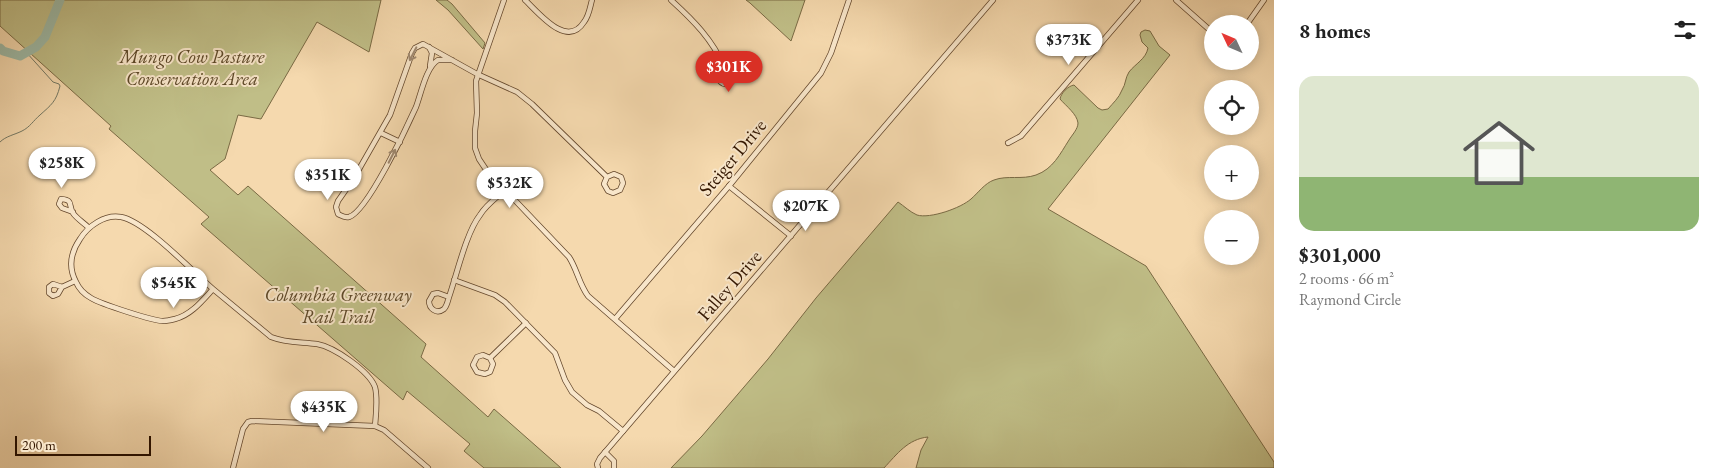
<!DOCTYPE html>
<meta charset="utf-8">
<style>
body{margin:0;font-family:"EB Garamond",serif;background:#f6f6f6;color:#222;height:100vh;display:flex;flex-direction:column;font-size:19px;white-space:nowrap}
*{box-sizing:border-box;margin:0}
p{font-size:16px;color:#767676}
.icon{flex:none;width:28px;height:28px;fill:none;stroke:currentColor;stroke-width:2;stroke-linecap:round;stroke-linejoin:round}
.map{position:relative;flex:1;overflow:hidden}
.sheet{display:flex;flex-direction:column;background:#fff;width:450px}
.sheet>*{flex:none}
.needle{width:32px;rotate:314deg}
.buttons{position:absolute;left:1204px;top:15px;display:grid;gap:10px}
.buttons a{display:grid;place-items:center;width:55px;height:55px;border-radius:50%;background:#fff;box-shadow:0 2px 12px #0003;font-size:25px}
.scale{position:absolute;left:15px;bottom:12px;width:136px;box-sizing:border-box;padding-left:5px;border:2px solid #331600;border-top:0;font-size:14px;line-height:18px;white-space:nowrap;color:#331600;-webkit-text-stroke:4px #f8e6ca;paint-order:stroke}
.price{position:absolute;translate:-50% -42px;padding:0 11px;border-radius:18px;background:#fff;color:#222;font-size:16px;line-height:32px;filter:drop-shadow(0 1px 2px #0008)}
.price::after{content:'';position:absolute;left:50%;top:30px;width:15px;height:11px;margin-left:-8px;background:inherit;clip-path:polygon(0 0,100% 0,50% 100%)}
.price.active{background:#d93025;color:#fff}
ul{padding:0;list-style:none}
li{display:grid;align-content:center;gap:10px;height:265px;padding:0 25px}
li span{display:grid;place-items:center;height:155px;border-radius:15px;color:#555}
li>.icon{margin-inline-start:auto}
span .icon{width:90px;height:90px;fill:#fffc;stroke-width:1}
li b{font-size:21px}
h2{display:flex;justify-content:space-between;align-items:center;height:60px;padding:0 25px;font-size:21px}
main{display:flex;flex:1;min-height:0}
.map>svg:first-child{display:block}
</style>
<main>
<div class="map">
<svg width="1274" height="468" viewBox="0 0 1274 468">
<rect width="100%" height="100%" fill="#f5d9ae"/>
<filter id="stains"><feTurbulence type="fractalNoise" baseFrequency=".004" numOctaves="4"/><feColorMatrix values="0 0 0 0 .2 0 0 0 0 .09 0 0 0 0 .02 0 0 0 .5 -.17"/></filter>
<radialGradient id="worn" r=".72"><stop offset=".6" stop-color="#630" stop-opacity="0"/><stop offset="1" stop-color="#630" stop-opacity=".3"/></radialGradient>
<g fill="#c0be87" stroke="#7a6a44">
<path d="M0 0H381L369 52 317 22 261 119 238 115 225 159 210 170 238 195 248 186 426 344 421 357 488 417 494 409 561 468H484L464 451 470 444 407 391 403 400 201 224 209 217 109 129 111 126 0 26Z"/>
<path d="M436 0H447L452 4 485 43 483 49 448 10Z"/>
<path d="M746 0H805L791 41 750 3Z"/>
<path d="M1145 30 1150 31 1159 46 1170 55 1048 209 1146 266 1274 462V468H916L921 450 928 437C908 439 897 454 884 468H671L702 436 768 359 816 298 898 202C904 206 910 212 917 215 930 219 961 208 971 199 978 193 985 183 994 180 1007 175 1022 180 1036 175 1053 169 1060 154 1069 140 1072 135 1078 129 1078 123 1077 114 1066 106 1060 99 1061 93 1068 86 1074 85L1098 108 1102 110 1108 109C1113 103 1119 98 1122 90 1126 84 1125 78 1129 72 1135 64 1146 59 1148 48L1142 42 1140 35 1141 32Z"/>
</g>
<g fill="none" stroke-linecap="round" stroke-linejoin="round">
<path stroke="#737864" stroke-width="1" d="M0 142C6 136 14 135 22 131 30 127 33 121 40 115 51 105 56 102 60 86L59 84 53 82 26 52"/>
<path stroke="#9dbaa7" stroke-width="9" d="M0 48 3 51 20 56 36 47 45 37 60 0"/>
<defs>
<g id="street">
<path d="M504 0 476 81 477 113 475 131V148L479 159 487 171 569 257C577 269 579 284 588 296L674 371"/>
<path d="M525 0C539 13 567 49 584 22 589 16 590 7 592 0"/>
<path d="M671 0C693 20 713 40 724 67"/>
<path d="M1176 0 1212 32"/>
<path d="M1247 24 1264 0"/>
<path d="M429 47 432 53 430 66"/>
<path d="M452 60H438C426 67 421 94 416 107 407 127 367 212 349 217 344 218 342 216 338 214L336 207 338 201 354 178 390 115 412 53 415 48 423 44 477 74 517 92 532 104 607 177 604 184 608 191 613 193 620 190 623 183 621 177 614 174 607 177"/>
<circle cx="726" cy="76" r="8"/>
<path d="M381 133 400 142"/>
<path d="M1008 143 1021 136 1138 0"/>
<path d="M729 186 791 236"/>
<path d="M73 212 62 208 59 204 61 199C74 200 68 205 73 213 76 218 84 223 88 227"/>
<path d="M454 280 495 295 505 302 555 353 565 380 572 392 587 405 599 411 623 431"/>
<path d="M62 287 58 294 53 296 49 293V287L53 284 62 287 75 281"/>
<path d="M213 289C193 272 145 221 121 217 105 214 88 226 80 239 71 252 68 267 76 282 79 289 84 294 91 298 101 304 153 321 163 321 167 321 171 320 175 319 191 315 202 301 213 289L271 337C286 343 302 342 317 344 334 347 369 371 375 387 378 399 376 414 375 426"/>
<path d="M449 297 438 293 433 294 429 301C429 308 436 315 444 309 447 306 448 300 449 297 457 274 466 233 480 215 486 205 496 198 505 190"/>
<path d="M615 319 729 186 821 73 831 53 849 0"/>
<path d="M490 358 493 364 490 372 485 374 477 372 473 365 477 357 483 355 490 358 526 323"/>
<path d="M605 452 614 461V468"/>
<path d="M233 468 243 429 248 422 252 421 375 426 384 430 428 468"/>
<path d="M598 468 597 464 600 458 993 0"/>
</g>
</defs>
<use href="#street" stroke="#64472c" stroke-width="6"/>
<use href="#street" stroke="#f8e6ca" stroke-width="4.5"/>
</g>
<defs><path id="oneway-shaft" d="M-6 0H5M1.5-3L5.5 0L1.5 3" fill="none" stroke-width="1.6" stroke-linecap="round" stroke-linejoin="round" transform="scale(1.25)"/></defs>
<g stroke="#9f886f">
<use href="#oneway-shaft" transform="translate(413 54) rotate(117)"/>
<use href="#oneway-shaft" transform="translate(392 156) rotate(-63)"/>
</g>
<g text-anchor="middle" stroke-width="4" stroke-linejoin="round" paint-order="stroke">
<g font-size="19" font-style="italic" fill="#5d4828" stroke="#f8e6ca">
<text x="192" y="63">Mungo Cow Pasture<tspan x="192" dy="22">Conservation Area</tspan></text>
<text x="338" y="301">Columbia Greenway<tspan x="338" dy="22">Rail Trail</tspan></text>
</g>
<g font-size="19" fill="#331600" stroke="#f8e6ca">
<text transform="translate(732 157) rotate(-50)" y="7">Steiger Drive</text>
<text transform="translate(729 285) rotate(-49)" y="7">Falley Drive</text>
</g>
</g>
<rect width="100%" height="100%" filter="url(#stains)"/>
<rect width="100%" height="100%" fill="url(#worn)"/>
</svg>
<div class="buttons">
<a><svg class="needle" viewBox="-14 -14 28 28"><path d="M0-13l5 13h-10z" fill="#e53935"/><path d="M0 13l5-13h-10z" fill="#767676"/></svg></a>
<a><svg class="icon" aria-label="locate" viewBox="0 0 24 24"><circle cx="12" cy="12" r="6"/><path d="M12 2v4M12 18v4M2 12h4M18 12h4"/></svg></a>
<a>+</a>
<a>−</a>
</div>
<div class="scale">200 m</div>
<b class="price" style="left:1069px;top:66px">$373K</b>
<b class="price active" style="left:729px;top:93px">$301K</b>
<b class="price" style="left:62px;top:189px">$258K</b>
<b class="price" style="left:328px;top:201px">$351K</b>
<b class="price" style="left:510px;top:209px">$532K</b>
<b class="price" style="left:806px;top:232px">$207K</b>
<b class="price" style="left:174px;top:309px">$545K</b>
<b class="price" style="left:324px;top:433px">$435K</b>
</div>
<section class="sheet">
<h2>8 homes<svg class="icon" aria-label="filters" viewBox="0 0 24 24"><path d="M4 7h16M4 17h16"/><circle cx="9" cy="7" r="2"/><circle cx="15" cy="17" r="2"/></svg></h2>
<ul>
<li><span style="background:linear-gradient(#dfe7d0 65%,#8fb573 0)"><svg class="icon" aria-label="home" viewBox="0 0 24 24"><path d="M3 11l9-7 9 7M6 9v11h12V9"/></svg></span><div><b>$301,000</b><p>2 rooms · 66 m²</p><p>Raymond Circle</p></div></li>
</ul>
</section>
</main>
